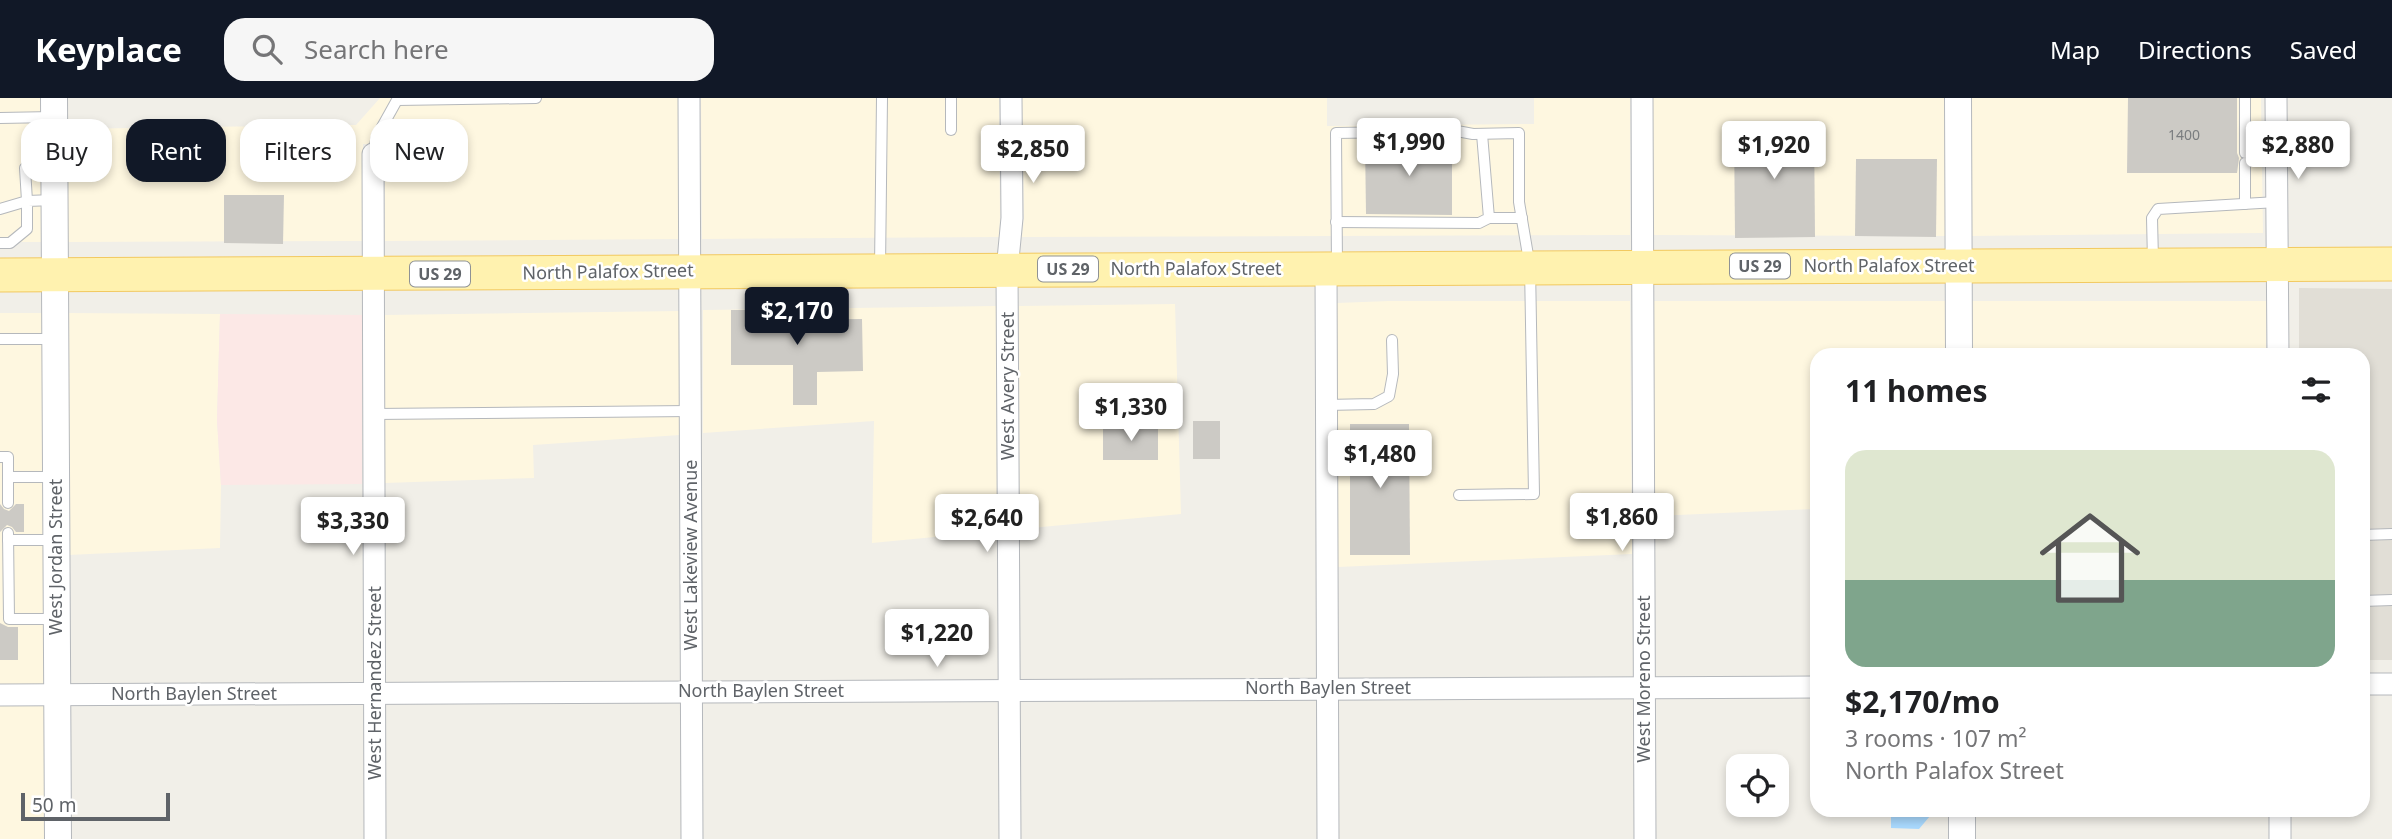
<!DOCTYPE html>
<meta charset="utf-8">
<style>
body{margin:0;font-family:"Noto Sans",sans-serif;background:#f6f6f6;color:#202124;height:100vh;display:flex;flex-direction:column;font-size:26px;white-space:nowrap}
*{box-sizing:border-box;margin:0}
p{font-size:23px;color:#757577}
.icon{flex:none;width:38px;height:38px;fill:none;stroke:currentColor;stroke-width:2;stroke-linecap:round;stroke-linejoin:round}
.map{position:relative;flex:1;overflow:hidden}
.sheet{position:absolute;left:1810px;top:250px;width:560px;height:469px;display:flex;flex-direction:column;background:#fff;border-radius:21px;box-shadow:0 4px 10px #0003}
.sheet>*{flex:none}
.guide{position:absolute;left:21px;top:21px;width:665px;height:63px;display:flex;gap:14px}
.tools{position:absolute;left:1726px;top:656px;display:grid;gap:14px}
.tools a{display:grid;place-items:center;width:63px;height:63px;border-radius:14px;background:#fff;box-shadow:0 4px 10px #0003;font-size:35px}
.scale{position:absolute;left:21px;bottom:18px;width:149px;box-sizing:border-box;padding-left:7px;border:4px solid #5f6368;border-top:0;font-size:19px;line-height:24px;white-space:nowrap;color:#5f6368;-webkit-text-stroke:5px #fff;paint-order:stroke}
.price{position:absolute;translate:-50% -60px;padding:0 16px;border-radius:7px;background:#fff;color:#222;font-size:23px;line-height:46px;filter:drop-shadow(0 2px 4px #0008)}
.price::after{content:'';position:absolute;left:50%;top:42px;width:21px;height:16px;margin-left:-10px;background:inherit;clip-path:polygon(0 0,100% 0,50% 100%)}
.price.active{background:#111827;color:#fff}
ul{padding:0;list-style:none}
li{display:grid;align-content:center;gap:14px;height:371px;padding:0 35px}
li+li{border-top:2px solid #e0e0e0}
li span{display:grid;place-items:center;height:217px;border-radius:21px;color:#555}
li>.icon{margin-inline-start:auto}
span .icon{width:126px;height:126px;fill:#fffc;stroke-width:1}
li b{font-size:30px}
h2{display:flex;justify-content:space-between;align-items:center;height:84px;padding:0 35px;font-size:30px}
.chip{padding:0 24px;border-radius:21px;background:#fff;box-shadow:0 4px 10px #0003;font-size:24px;line-height:63px}
.chip.active{background:#111827;color:#fff}
header{display:flex;align-items:center;gap:42px;box-sizing:border-box;height:98px;padding:0 35px;background:#111827;color:#fff}
header strong{font-size:33px}
nav{display:flex;gap:38px;margin-inline-start:auto;font-size:24px}
.search{width:490px;height:63px;background:#f6f6f6;display:flex;align-items:center;gap:18px;box-sizing:border-box;padding:0 24px;border-radius:21px;color:#757577;font-size:26px}
.map>svg:first-child{display:block}
</style>
<header>
<strong>Keyplace</strong>
<div class="search"><svg class="icon" aria-label="search" viewBox="0 0 24 24"><circle cx="10" cy="10" r="6"/><path d="M15 15l6 6"/></svg>Search here</div>
<nav><a>Map</a><a>Directions</a><a>Saved</a></nav>
</header>
<div class="map">
<svg width="2392" height="741" viewBox="0 0 2392 741">
<rect width="100%" height="100%" fill="#f1efe8"/>
<g fill="#fef7e0">
<path d="M0 0H42L43 144H0Z"/>
<path d="M380 0H678L679 141 385 143V47L363 46 362 143 66 144 65 31 356 27Z"/>
<path d="M701 0H999L1000 119 999 139 702 141Z"/>
<path d="M1022 0H1327V28L1534 26V0H1630V137L1022 139 1024 120Z"/>
<path d="M1653 0H1946L1947 138 1653 137Z"/>
<path d="M1969 0H2261L2263 135 1970 138Z"/>
<path d="M1389 203H1630L1632 456 1338 469 1337 205Z"/>
<path d="M1653 203H1947V257H1816V349L1811 350 1815 411 1655 418Z"/>
<rect x="1970" y="203" width="296" height="54"/>
<path d="M1175 206 1181 416 1020 431 1019 208Z"/>
<path d="M996 208 997 433 872 445 874 323 703 335V212Z"/>
<path d="M680 213V337L533 347 534 380 385 385V217Z"/>
<path d="M0 215H43L46 587H0Z"/>
<path d="M66 215 220 216 217 322 221 387 220 450 68 457Z"/>
<path d="M0 607H46L47 741H0Z"/>
</g>
<path fill="#e1ded6" d="M2299 190 2392 191V562H2363L2362 257H2299Z"/>
<path fill="#fce8e6" d="M220 216 362 217V386L221 387 217 322Z"/>
<path fill="#aadaff" d="M1915 712H1924L1930 718 1919 731 1891 730V715H1912Z"/>
<g fill="#cccac5">
<path d="M2128 0H2237V55L2239 60 2237 75H2127Z"/>
<path d="M1814 26 1815 139 1735 140 1734 27Z"/>
<path d="M1365 43H1452V117L1366 116Z"/>
<path d="M1856 61H1937L1936 139 1855 138Z"/>
<path d="M224 97H284L283 146 224 145Z"/>
<path d="M731 212H770V222L862 221 863 273 817 274V307H793V267H731Z"/>
<rect x="1193" y="323" width="27" height="38"/>
<path d="M1350 326H1409L1410 457H1350Z"/>
<rect x="1103" y="328" width="55" height="34"/>
<path d="M0 406 4 411 9 413 16 406H24V434H16L12 429 7 427 0 434Z"/>
<path d="M0 525 8 529H18V562H0Z"/>
</g>
<g fill="none" stroke-linecap="round" stroke-linejoin="round">
<defs>
<g id="service">
<path d="M2245 0V55"/>
<path d="M0 20 53 19"/>
<path d="M951 32V0"/>
<path d="M373 56 377 38 397 2 536 0"/>
<path d="M2245 65V106"/>
<path d="M0 111 27 103 25 70"/>
<path d="M1489 120H1522"/>
<path d="M1336 124 1479 125 1489 120 1482 36"/>
<path d="M0 145H10L27 131V103L54 102"/>
<path d="M2153 162 2152 120 2158 111 2277 104"/>
<path d="M1337 168 1336 35 1457 33 1473 36 1519 35V104L1530 169 1534 396 1459 397"/>
<path d="M880 170 882 0"/>
<path d="M0 241H55"/>
<path d="M1326 307 1374 306 1389 298 1393 276 1392 242"/>
<path d="M374 316 691 313"/>
<path d="M0 359H8V405"/>
<path d="M8 379H54"/>
<path d="M8 435 9 521H57"/>
<path d="M2362 437 2392 436"/>
<path d="M8 442H55"/>
<path d="M2362 503 2392 502"/>
</g>
<g id="minor">
<path d="M689 0 692 741"/>
<path d="M1642 0 1645 741"/>
<path d="M2276 0 2278 257"/>
<path d="M373 56 375 741"/>
<path d="M1326 170 1328 741"/>
<path d="M2362 586H2392"/>
<path d="M0 597 1816 589"/>
<path d="M2280 712V741"/>
<path d="M1010 741 1007 172 1012 120 1011 0"/>
</g>
<g id="tertiary">
<path d="M54 0 58 741"/>
<path d="M1958 0 1959 257"/>
<path d="M1962 712V741"/>
</g>
<path id="primary" d="M0 177 2392 166"/>
</defs>
<use href="#service" stroke="#b5b8bc" stroke-width="12"/>
<use href="#minor" stroke="#b5b8bc" stroke-width="23"/>
<use href="#tertiary" stroke="#b5b8bc" stroke-width="28"/>
<use href="#primary" stroke="#f2c960" stroke-width="35"/>
<use href="#service" stroke="#fff" stroke-width="10"/>
<use href="#minor" stroke="#fff" stroke-width="21"/>
<use href="#tertiary" stroke="#fff" stroke-width="26"/>
<use href="#primary" stroke="#fff2af" stroke-width="33"/>
</g>
<g text-anchor="middle" stroke-width="5" stroke-linejoin="round" paint-order="stroke">
<g font-size="14" fill="#7a7d7f">
<text x="2184" y="42">1400</text>
</g>
<g fill="#fff" stroke="#8f9295" stroke-width="2">
<rect x="1730" y="155.5" width="60" height="25" rx="5"/>
<rect x="1038" y="158.5" width="60" height="25" rx="5"/>
<rect x="410" y="163.5" width="60" height="25" rx="5"/>
</g>
<g font-size="16" font-weight="bold" fill="#5f6368">
<text x="1760" y="174">US 29</text>
<text x="1068" y="177">US 29</text>
<text x="440" y="182">US 29</text>
</g>
<g font-size="18" fill="#5f6368" stroke="#fff">
<text x="1889" y="174">North Palafox Street</text>
<text x="1196" y="177">North Palafox Street</text>
<text transform="translate(608 174) rotate(-1)" y="6">North Palafox Street</text>
<text transform="translate(1008 288) rotate(-90)" y="6">West Avery Street</text>
<text transform="translate(691 457) rotate(-90)" y="6">West Lakeview Avenue</text>
<text transform="translate(56 459) rotate(-90)" y="6">West Jordan Street</text>
<text transform="translate(1644 581) rotate(-90)" y="6">West Moreno Street</text>
<text transform="translate(375 585) rotate(-90)" y="6">West Hernandez Street</text>
<text x="1328" y="596">North Baylen Street</text>
<text x="761" y="599">North Baylen Street</text>
<text x="194" y="602">North Baylen Street</text>
</g>
</g>
</svg>
<div class="tools">
<a><svg class="icon" aria-label="locate" viewBox="0 0 24 24"><circle cx="12" cy="12" r="6"/><path d="M12 2v4M12 18v4M2 12h4M18 12h4"/></svg></a>
</div>
<div class="scale">50 m</div>
<b class="price" style="left:1409px;top:80px">$1,990</b>
<b class="price" style="left:1774px;top:83px">$1,920</b>
<b class="price" style="left:2298px;top:83px">$2,880</b>
<b class="price" style="left:1033px;top:87px">$2,850</b>
<b class="price active" style="left:797px;top:249px">$2,170</b>
<b class="price" style="left:1131px;top:345px">$1,330</b>
<b class="price" style="left:1380px;top:392px">$1,480</b>
<b class="price" style="left:1622px;top:455px">$1,860</b>
<b class="price" style="left:987px;top:456px">$2,640</b>
<b class="price" style="left:353px;top:459px">$3,330</b>
<b class="price" style="left:937px;top:571px">$1,220</b>
<div class="guide">
<a class="chip">Buy</a>
<a class="chip active">Rent</a>
<a class="chip">Filters</a>
<a class="chip">New</a>
</div>
<section class="sheet">
<h2>11 homes<svg class="icon" aria-label="filters" viewBox="0 0 24 24"><path d="M4 7h16M4 17h16"/><circle cx="9" cy="7" r="2"/><circle cx="15" cy="17" r="2"/></svg></h2>
<ul>
<li><span style="background:linear-gradient(#dfe7d0 60%,#7fa58c 0)"><svg class="icon" aria-label="home" viewBox="0 0 24 24"><path d="M3 11l9-7 9 7M6 9v11h12V9"/></svg></span><div><b>$2,170/mo</b><p>3 rooms · 107 m²</p><p>North Palafox Street</p></div></li>
</ul>
</section>
</div>
